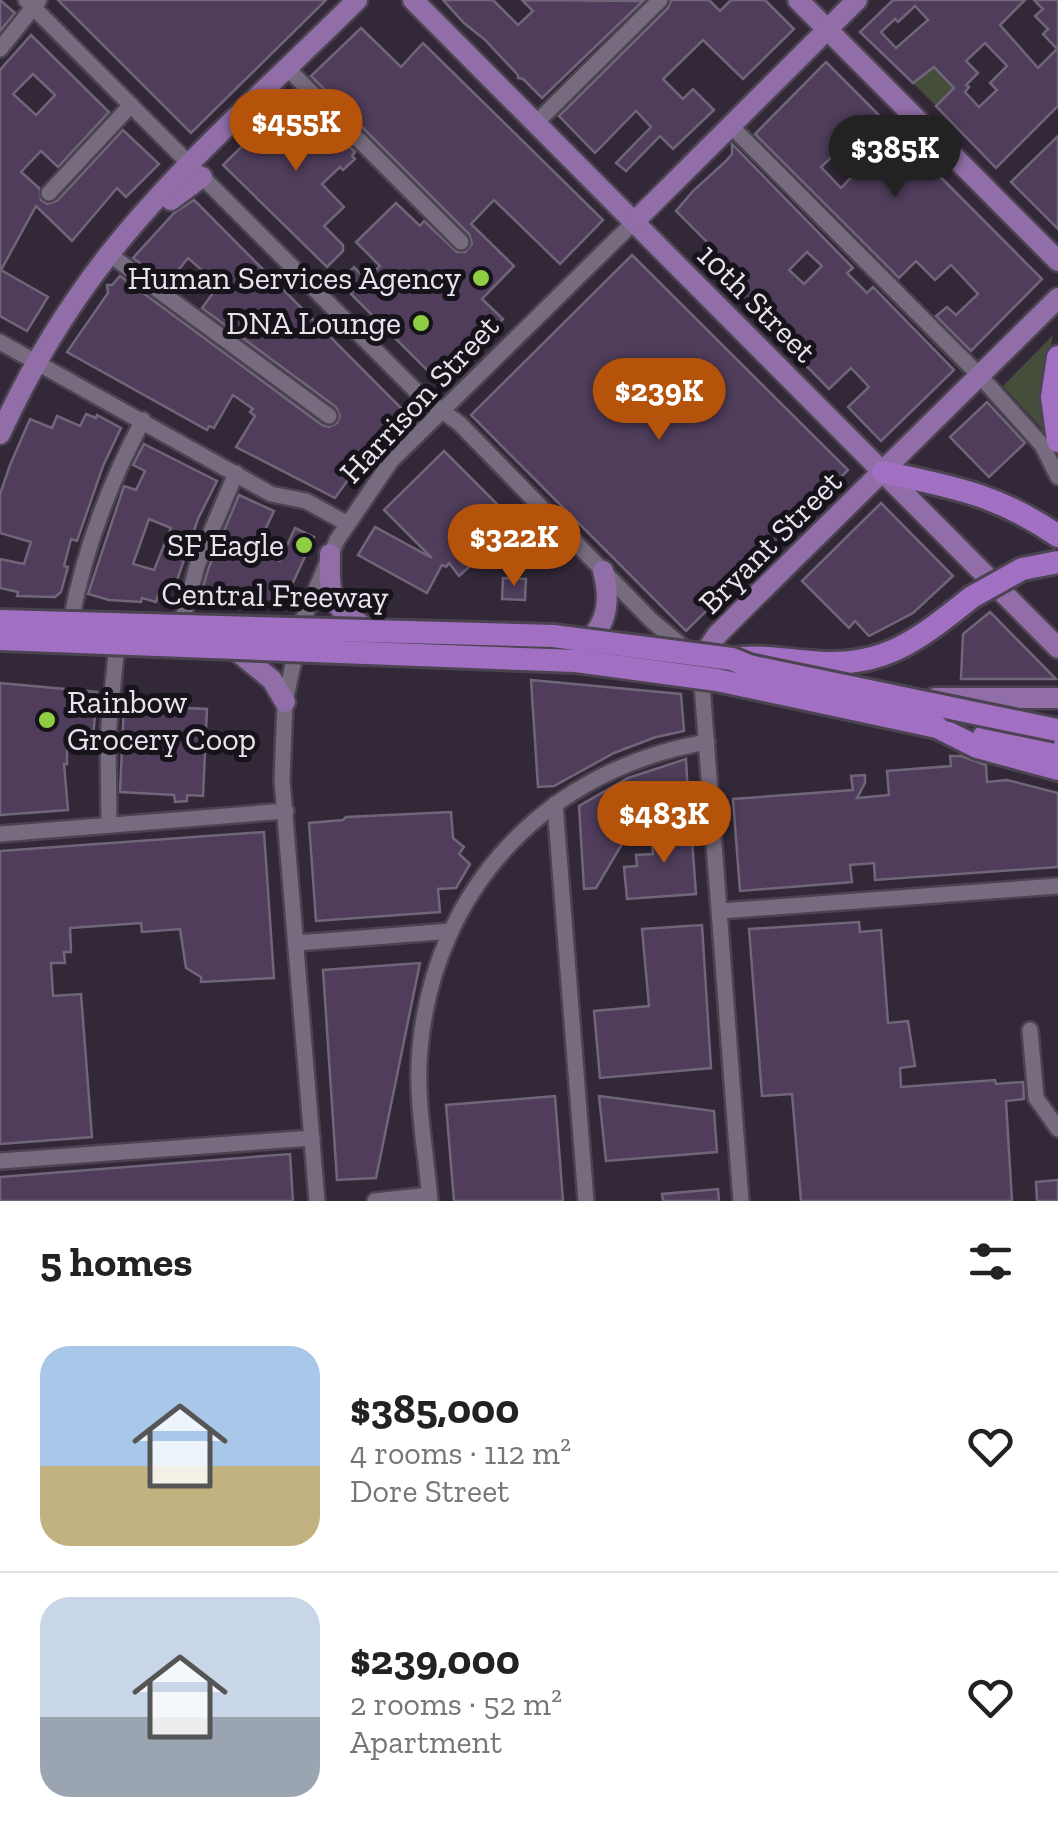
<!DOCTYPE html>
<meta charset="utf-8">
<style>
body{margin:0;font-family:"Zilla Slab",serif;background:#f6f6f6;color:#222;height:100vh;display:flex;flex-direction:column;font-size:38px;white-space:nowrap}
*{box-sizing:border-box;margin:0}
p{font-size:32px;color:#767676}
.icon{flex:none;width:55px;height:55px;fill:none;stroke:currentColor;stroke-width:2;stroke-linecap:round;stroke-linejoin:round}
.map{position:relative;height:1201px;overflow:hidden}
.panel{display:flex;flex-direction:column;background:#fff;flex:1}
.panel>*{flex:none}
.price{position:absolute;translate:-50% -85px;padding:0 22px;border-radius:35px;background:#b45309;color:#fff;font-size:32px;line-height:65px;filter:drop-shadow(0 2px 5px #0008)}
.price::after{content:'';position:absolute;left:50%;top:60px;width:30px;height:22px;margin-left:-15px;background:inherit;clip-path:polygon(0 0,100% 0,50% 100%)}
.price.on{background:#222;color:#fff}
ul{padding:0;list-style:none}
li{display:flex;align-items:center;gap:30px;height:250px;padding:0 40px}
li+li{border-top:2px solid #e0e0e0}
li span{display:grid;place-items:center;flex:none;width:280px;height:200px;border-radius:30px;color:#555}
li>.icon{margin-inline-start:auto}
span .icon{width:120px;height:120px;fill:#fffc;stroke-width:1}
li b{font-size:42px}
h2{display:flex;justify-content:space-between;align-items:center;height:120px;padding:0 40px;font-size:42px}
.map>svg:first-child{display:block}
</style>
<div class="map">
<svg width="1058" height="1201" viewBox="0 0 1058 1201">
<rect width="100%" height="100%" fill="#322838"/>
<g fill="#444e3b">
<path d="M934 67 954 88 936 106 913 83Z"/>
<path d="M1053 335 1047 363V434L1003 386Z"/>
</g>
<g fill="#4f3d5b" stroke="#706679" stroke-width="2.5" fill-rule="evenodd">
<path d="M0 0 15 13 0 31Z"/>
<path d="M58 0H326L191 133Z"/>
<path d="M443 0H493L518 25 533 11 522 0 643 1 542 98 523 79 518 78V75L484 39 464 23Z"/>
<path d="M671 0H709L720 11 731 0H765L794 29 743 79 703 40 663 79 683 99 693 89 714 110 673 149 660 136 626 171 616 163 651 127 636 111 595 153 559 116 668 8Z"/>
<path d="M893 0H1025L1000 25 1038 68 1057 49 1043 34 1048 29 1035 16 1043 9 1034 0H1058V106L996 168 936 106 954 88 934 67 913 83 860 32ZM915 6 928 20 896 48 881 32 895 19 898 22ZM985 43 1007 66 990 83 997 90 979 107 965 92 969 87 966 85 978 73 966 61Z"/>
<path d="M361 28 401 67 423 43 603 220 560 264 494 200 471 224 514 266 482 299 503 319 440 383 351 294 353 291 341 280 354 267 366 279 380 266 356 242 396 203 420 226 424 221 457 252H465L472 244 469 234 311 76Z"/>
<path d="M31 35 109 112 58 167 41 151 21 172 39 188 41 200 47 204 57 201 123 130 159 164 126 197 117 188 72 241 36 206 1 270 48 297 27 331 0 316V70ZM33 74 55 95 36 115 13 94Z"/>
<path d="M826 62 1042 279 971 351 936 316 947 307 956 315 978 294 951 265 935 280 916 261 899 278 755 134ZM837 152 858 170 841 188 821 167Z"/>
<path d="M296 93 355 152 352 156 355 159 343 170 340 167 322 184 344 207 324 226 343 245V251L327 267 223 165Z"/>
<path d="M1058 136V229L1011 182Z"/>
<path d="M732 144 853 268 847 273 867 293 873 287 954 370 881 441 848 407 869 387 851 368 829 389 704 262 716 251 676 211 693 191 726 161 732 154ZM807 252 822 266 804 284 789 270Z"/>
<path d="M194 200 407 414 379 444 376 441 335 498 236 447 255 416 250 412 253 409 233 395 214 428 209 426 207 430 67 352 108 293 107 285H112L120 276 322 425 329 427 337 423 340 416 336 407 202 308 219 285 188 258 168 283 133 258 174 213Z"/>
<path d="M632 255 848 470 686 631 471 415Z"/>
<path d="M987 402 1025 443 989 477 950 437Z"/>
<path d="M86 414 96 418 97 415 121 428 103 466 77 541 71 539 64 566 68 567 61 592 55 597 17 596 18 592 0 588V559L24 564 31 542 0 533V494L10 465 30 419 52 428 57 416 80 426Z"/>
<path d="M144 444 217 481 198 519 174 589 161 586 156 602 142 598 141 602 109 600 88 594 124 486 136 490 145 471 133 465ZM149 519 171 528 154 570 133 564Z"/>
<path d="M444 451 503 510 488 525 494 530 463 560 470 566 459 576 449 563 446 567 442 565 427 593 358 555 375 527 432 558 384 510Z"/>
<path d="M239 495 274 511 255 551 280 561 295 528 314 537 283 604 275 601V605L231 604 201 594 209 567Z"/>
<path d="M881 503 953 576 913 613 869 636 855 621 849 628 802 581Z"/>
<path d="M503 578 526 579 525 600 502 599Z"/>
<path d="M990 612 1056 679H961L963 634Z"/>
<path d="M531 680 681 694 684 731 656 737 614 753 554 786 538 787Z"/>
<path d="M0 683 97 692 92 749H67V764H64L68 810 0 815Z"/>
<path d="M124 705 207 709 203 796 187 795V801L175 802 174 795 120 792Z"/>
<path d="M950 756H961L986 765 987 782 1007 780 1058 793V867L875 880 874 863 850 865 852 882 740 891 733 799 853 790 851 776 865 775V783L857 798 889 795 887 771 951 766Z"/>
<path d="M686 759 688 795 629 832 596 888 584 889 579 806 628 778Z"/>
<path d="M451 812 453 838 464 847 459 854 470 864 456 888 438 889 440 912 316 921 309 823 343 820 346 817Z"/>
<path d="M691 825 696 894 627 899 624 867 637 866 636 855 653 854 651 828Z"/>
<path d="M264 832 274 978 201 982V977L186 968 180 929 142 932 141 923 70 928 71 952H64L65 963H51L53 996 81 994 92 1137 0 1144V851Z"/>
<path d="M859 922 860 932 881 930 888 1023 908 1021 915 1066 900 1068 901 1087 995 1080 996 1084 1023 1082 1024 1099 1006 1101 1012 1201H801L792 1094 762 1096 749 929Z"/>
<path d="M702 925 711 1068 600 1078 594 1011 649 1006 642 929Z"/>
<path d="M420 963 376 1178 337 1180 323 970Z"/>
<path d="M555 1096 563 1201H454L446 1105Z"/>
<path d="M599 1096 714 1111 717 1152 606 1161Z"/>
<path d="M290 1154 293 1201H0V1177Z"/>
<path d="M1058 1180V1201H1037L1036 1182Z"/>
<path d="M718 1189 719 1201H663L662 1194Z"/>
</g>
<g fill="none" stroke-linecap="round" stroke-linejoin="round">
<defs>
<g id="minor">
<path d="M26 0 417 392 460 424 651 620 688 651"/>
<path d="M0 49 39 0"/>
<path d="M288 69 461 242"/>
<path d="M536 123 660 0"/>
<path d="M731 126 980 376 1042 445 1058 477"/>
<path d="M49 193 131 105"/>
<path d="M109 254 329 416"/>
<path d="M0 342 271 494 306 501 346 523"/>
<path d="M71 621C84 550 109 484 143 420"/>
<path d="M181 625 198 563 236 473"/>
<path d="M701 672 741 1201"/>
<path d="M555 804 586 1201"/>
<path d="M109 825 108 735 117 644"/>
<path d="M0 834 286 811"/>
<path d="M721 911 1058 886"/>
<path d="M297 943 451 931"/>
<path d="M1030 1030 1036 1098 1058 1129"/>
<path d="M0 1161 312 1138"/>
<path d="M317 1201 282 780 285 702 302 622 337 540 391 461 634 222"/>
<path d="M375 1201 429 1195"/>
<path d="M430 1201C426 1151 415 1098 420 1048 435 886 549 769 707 742"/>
</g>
<g id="major">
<path d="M413 0 1058 648"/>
<path d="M798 0 1058 261"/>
<path d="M171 200 202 177"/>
<path d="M634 222 857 0"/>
<path d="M0 434C29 371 64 312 107 257 179 165 274 83 357 0"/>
<path d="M330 554C329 604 331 604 372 632"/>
<path d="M586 641C609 625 610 596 603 571"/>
<path d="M232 647 272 680 285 702"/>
<path d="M701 659 717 635 752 600 1058 298"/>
<path d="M935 698H1058"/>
</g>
<g id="highway">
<path d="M1058 357 1052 397 1058 441"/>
<path d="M883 472C953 487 997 494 1058 536"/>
<path d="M732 659C759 655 784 660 811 662 883 669 918 640 972 597"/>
<path d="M937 727 977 747 1058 769"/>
<path d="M984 736 1058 750"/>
</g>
</defs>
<use href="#minor" stroke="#4b4350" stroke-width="20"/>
<use href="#major" stroke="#4b4350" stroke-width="25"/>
<use href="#highway" stroke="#4b4350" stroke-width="28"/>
<use href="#minor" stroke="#776c7f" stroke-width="15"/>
<use href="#major" stroke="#916ea8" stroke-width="20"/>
<use href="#highway" stroke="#a270c3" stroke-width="22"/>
<defs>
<g id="highway-bridge">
<path d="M972 597 1022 569 1058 562"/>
<path d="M0 621 553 636 732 659 749 666 1057 730"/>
<path d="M0 639 576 661 717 680 937 727"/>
</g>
</defs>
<use href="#highway-bridge" stroke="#4b4350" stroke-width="28" stroke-linecap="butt"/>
<use href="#highway-bridge" stroke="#a270c3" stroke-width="22"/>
</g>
<g fill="#8fcd42" stroke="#17131a" stroke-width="4">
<circle cx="481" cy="278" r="10"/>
<circle cx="421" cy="323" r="10"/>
<circle cx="304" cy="545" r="10"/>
<circle cx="47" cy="720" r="10"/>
</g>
<g text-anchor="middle" stroke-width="10" stroke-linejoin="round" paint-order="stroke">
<g font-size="32" fill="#e9e3ed" stroke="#17131a" text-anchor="end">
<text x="461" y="289">Human Services Agency</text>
<text x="401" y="334">DNA Lounge</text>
<text x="284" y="556">SF Eagle</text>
<text x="67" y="713" text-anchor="start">Rainbow<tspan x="67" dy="37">Grocery Coop</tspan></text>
</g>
<g font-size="32" fill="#e9e3ed" stroke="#17131a">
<text transform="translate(757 303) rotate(45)" y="11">10th Street</text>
<text transform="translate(419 399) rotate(-47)" y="11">Harrison Street</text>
<text transform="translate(770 542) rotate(-45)" y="11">Bryant Street</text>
<text transform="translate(275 595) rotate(1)" y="11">Central Freeway</text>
</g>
</g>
</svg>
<b class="price" style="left:296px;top:174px">$455K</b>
<b class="price on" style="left:895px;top:200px">$385K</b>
<b class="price" style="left:659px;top:443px">$239K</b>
<b class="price" style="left:514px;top:589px">$322K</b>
<b class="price" style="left:664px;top:866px">$483K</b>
</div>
<section class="panel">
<h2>5 homes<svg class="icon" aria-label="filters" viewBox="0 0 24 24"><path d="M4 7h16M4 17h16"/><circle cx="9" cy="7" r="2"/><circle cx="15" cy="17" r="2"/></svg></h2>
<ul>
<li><span style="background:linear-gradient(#a9c7e8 60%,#c2b280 0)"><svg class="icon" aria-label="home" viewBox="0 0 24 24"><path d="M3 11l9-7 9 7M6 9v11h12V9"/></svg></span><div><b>$385,000</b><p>4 rooms · 112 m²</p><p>Dore Street</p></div><svg class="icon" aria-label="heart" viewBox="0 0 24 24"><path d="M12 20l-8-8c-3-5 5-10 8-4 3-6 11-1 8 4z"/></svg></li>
<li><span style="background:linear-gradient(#c9d6e8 60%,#9aa5b1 0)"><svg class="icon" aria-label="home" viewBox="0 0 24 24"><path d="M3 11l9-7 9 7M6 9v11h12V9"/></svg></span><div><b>$239,000</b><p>2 rooms · 52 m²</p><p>Apartment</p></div><svg class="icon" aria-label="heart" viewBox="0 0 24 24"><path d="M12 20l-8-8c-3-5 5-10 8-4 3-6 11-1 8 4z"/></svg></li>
</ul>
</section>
